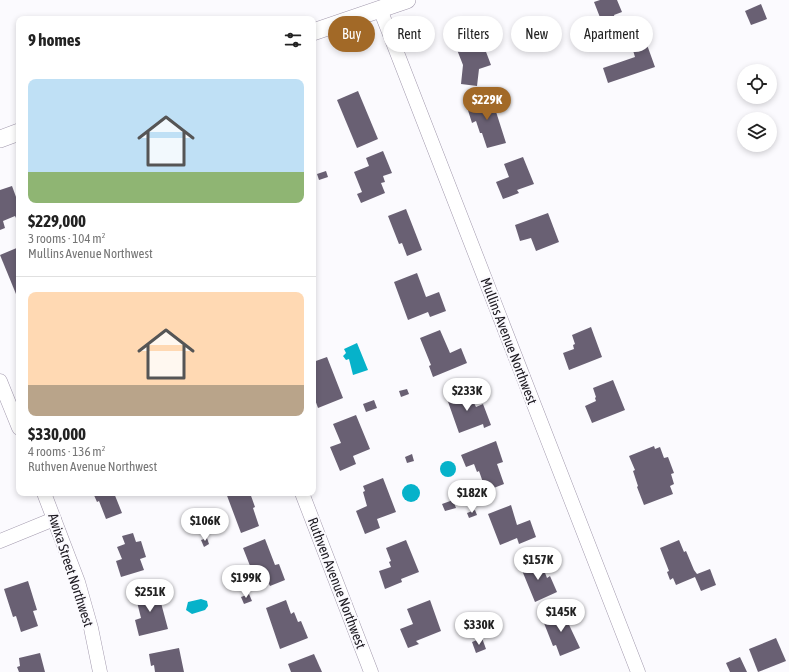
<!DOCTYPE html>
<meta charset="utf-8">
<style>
body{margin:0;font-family:"Asap Condensed",sans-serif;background:#f6f6f6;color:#222;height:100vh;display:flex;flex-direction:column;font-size:15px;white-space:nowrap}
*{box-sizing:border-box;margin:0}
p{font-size:13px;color:#767676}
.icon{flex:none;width:22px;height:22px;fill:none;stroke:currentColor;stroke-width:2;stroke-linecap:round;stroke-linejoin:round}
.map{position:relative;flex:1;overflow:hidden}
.sheet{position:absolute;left:16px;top:16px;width:300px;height:480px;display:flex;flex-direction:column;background:#fff;border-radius:8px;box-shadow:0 2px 6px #0003}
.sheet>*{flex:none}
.banner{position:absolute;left:328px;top:16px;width:380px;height:36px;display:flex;gap:8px}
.fabs{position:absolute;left:737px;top:64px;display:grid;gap:8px}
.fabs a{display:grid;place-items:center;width:40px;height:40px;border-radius:50%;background:#fff;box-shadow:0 2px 6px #0003;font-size:20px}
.price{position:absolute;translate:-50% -34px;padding:0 9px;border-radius:14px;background:#fff;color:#222;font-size:13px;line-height:26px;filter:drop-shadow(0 1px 2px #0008)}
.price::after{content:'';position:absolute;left:50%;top:24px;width:12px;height:9px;margin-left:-6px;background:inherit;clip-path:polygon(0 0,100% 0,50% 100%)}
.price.active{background:#a26927;color:#fff}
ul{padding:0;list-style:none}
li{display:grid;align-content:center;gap:8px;height:212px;padding:0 12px}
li+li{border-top:1px solid #e0e0e0}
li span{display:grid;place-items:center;height:124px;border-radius:8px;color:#555}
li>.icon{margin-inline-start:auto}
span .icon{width:72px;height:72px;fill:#fffc;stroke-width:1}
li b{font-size:17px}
h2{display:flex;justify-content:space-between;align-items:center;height:48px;padding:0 12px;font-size:17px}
.chip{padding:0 14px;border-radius:18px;background:#fff;box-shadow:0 2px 6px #0003;font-size:14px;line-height:36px}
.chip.active{background:#a26927;color:#fff}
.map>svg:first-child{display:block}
</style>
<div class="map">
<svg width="789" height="672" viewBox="0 0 789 672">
<rect width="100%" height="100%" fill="#fbfafe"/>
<g fill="#06b2ca">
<path d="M357 343 368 370 353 375 349 359 346 360 343 356 346 353 344 349Z"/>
<circle cx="448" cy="469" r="8"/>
<circle cx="411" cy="493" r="9"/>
<path d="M201 599 207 601 208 606 205 610 192 614 186 610 188 602Z"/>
</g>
<g fill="#696073">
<path d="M600 0H617L622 12 614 15 616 22 606 25 604 19 601 20 594 2Z"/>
<path d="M761 4 767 19 751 25 745 11Z"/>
<path d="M477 28 491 65 479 69 477 86 461 84 463 65 452 37Z"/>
<path d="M646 42 655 67 608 83 603 68 635 57 632 47Z"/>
<path d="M358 91 378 139 357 148 337 100Z"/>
<path d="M491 96 506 143 487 148 482 133H480L476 121 472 123 466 104Z"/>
<path d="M383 151 392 173 383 176 385 182 381 183 385 193 361 203 357 194 362 192 354 172 369 166 366 158Z"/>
<path d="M523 157 534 184 517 190 519 193 503 199 496 182 509 177 504 164Z"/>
<path d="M326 171 328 177 319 180 317 174Z"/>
<path d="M12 186 19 205V219L17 220 15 216 3 221 5 228 0 230V190Z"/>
<path d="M406 209 422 250 407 256 402 243 399 244 388 216Z"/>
<path d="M548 213 559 242 536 251 531 238 520 241 515 225Z"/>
<path d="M19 247V292L16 294 0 255Z"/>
<path d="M417 273 426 297 439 292 446 311 430 317 428 312 408 320 394 282Z"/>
<path d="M591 327 602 357 569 370 563 353 574 349 573 345 575 344 572 335Z"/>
<path d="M440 330 450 353 461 348 467 363 433 377 429 366 431 365 420 338Z"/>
<path d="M327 357 343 398 318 408 313 394 314 390 313 362Z"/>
<path d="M613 380 625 410 592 423 585 406 596 401 595 398 596 397 593 388Z"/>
<path d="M407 389 409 394 401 397 399 391Z"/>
<path d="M465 389 471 405 474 403 476 407 483 404 491 425 484 428 483 424 459 433 446 396Z"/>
<path d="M374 400 377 408 366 412 363 404Z"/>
<path d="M356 415 370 449 353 456 356 464 340 471 330 447 341 443 333 424Z"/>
<path d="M496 441 503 462 497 464 504 484 486 491 479 471 477 472 474 464 466 467 461 455Z"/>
<path d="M654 446 655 449 660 447 664 458 668 457 674 473 671 474 674 484 670 486 673 494 644 505 637 487 638 486 633 471 635 470 629 456Z"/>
<path d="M412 454 414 461 407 463 405 457Z"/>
<path d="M383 478 396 512 377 519 380 528 365 534 356 511 367 506 363 492 365 491 363 486Z"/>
<path d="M93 493H114L122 513 106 519 99 501 97 502Z"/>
<path d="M226 493H250L255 507 253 508 259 526 241 533Z"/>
<path d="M453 500 456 508 445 511 442 504Z"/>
<path d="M511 505 517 525 530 520 536 537 519 544 517 538 500 545 488 514Z"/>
<path d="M475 510 477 515 469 518 467 513Z"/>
<path d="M133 533 136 542 141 541 146 557 140 559 144 570 121 577 116 561 122 559 117 547 125 544 122 536Z"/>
<path d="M207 538 209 544 204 547 201 540Z"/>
<path d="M265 539 275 565 279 564 285 580 270 586 268 582 258 586 243 548Z"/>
<path d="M406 540 419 572 401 579 402 582 385 589 379 571 391 567 389 562 391 561 386 548Z"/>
<path d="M679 540 684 552 686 551 694 570 697 574 710 569 716 585 701 591 695 577 676 585 673 578 670 580 667 572 669 571 660 548Z"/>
<path d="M540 560 547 578 550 576 557 592 535 602 521 568Z"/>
<path d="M28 581 37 610 33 611 38 626 21 632 16 616 13 617 4 589Z"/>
<path d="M157 588 168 629 139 636 135 620 141 618 135 594Z"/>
<path d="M249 594 252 601 244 604 241 597Z"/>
<path d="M286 600 291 614 294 612 298 622 301 621 308 638 280 649 266 608Z"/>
<path d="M430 600 441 631 416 641 419 644 408 648 400 629 413 624 407 609Z"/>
<path d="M562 610 580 648 560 656 556 645 553 646 542 618Z"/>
<path d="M482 638 486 649 476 653 472 642Z"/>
<path d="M776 638 786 661 758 672 749 649Z"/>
<path d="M179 648 184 672H155L154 665 151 666 149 654Z"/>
<path d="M40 653 45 672H19L17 667 20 666 19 658Z"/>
<path d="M314 654 322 672H291L288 664Z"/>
<path d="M740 657 747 672H730L726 663Z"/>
</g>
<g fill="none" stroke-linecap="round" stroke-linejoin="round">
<defs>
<g id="minor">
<path d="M380 9 638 672"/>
<path d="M0 381 19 428"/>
<path d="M44 493 78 582 91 628 100 672"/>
<path d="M302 493 371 672"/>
<path d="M0 541 54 519"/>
</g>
<g id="tertiary">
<path d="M313 32 407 0"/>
<path d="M0 139 19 132"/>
</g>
</defs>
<use href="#minor" stroke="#a299ad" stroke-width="15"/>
<use href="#tertiary" stroke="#a299ad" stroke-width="18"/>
<use href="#minor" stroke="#fff" stroke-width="14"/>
<use href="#tertiary" stroke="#fff" stroke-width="17"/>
</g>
<g text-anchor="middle" stroke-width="4" stroke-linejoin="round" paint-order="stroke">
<g font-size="14" fill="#1e1b22" stroke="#fbfafe">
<text transform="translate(509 341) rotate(69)" y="5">Mullins Avenue Northwest</text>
<text transform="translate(71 570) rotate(72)" y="5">Awixa Street Northwest</text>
<text transform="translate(337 583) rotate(69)" y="5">Ruthven Avenue Northwest</text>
</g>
</g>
</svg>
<div class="fabs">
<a><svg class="icon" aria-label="locate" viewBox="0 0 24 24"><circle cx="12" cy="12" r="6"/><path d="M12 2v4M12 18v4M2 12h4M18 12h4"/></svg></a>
<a><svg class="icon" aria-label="layers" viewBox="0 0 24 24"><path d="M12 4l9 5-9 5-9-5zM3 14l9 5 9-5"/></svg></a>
</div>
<b class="price active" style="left:487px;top:121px">$229K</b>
<b class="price" style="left:467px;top:412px">$233K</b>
<b class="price" style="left:472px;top:514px">$182K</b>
<b class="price" style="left:205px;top:542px">$106K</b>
<b class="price" style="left:538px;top:581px">$157K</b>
<b class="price" style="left:246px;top:599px">$199K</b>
<b class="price" style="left:150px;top:613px">$251K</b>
<b class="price" style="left:561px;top:633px">$145K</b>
<b class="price" style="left:479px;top:646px">$330K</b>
<div class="banner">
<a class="chip active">Buy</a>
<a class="chip">Rent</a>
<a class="chip">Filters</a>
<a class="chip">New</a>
<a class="chip">Apartment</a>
</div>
<section class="sheet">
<h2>9 homes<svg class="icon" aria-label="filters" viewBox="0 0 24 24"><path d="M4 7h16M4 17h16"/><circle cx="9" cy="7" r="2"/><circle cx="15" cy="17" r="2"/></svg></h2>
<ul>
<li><span style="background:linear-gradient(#bfe0f5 75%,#8fb573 0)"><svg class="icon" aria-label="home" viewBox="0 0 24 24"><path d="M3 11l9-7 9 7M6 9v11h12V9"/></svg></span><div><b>$229,000</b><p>3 rooms · 104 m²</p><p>Mullins Avenue Northwest</p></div></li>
<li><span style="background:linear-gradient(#ffd9b3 75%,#b9a48a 0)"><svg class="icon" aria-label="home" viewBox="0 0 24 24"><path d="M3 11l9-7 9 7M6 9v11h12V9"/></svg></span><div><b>$330,000</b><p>4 rooms · 136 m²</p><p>Ruthven Avenue Northwest</p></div></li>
</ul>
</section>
</div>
